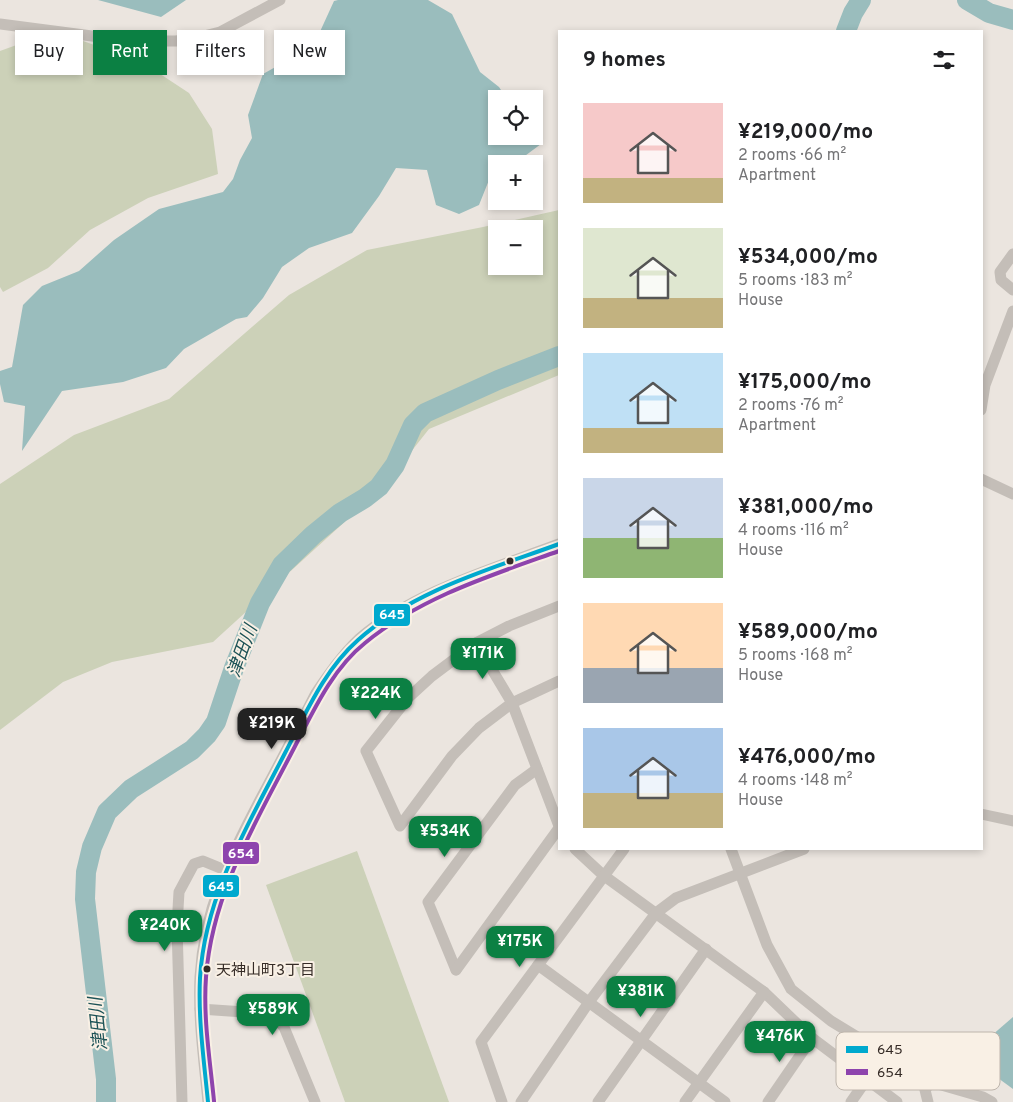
<!DOCTYPE html>
<meta charset="utf-8">
<style>
body{margin:0;font-family:Overpass,"Noto Sans JP",sans-serif;background:#f6f6f6;color:#202124;height:100vh;display:flex;flex-direction:column;font-size:19px;white-space:nowrap}
*{box-sizing:border-box;margin:0}
p{font-size:16px;color:#757577}
.icon{flex:none;width:28px;height:28px;fill:none;stroke:currentColor;stroke-width:2;stroke-linecap:round;stroke-linejoin:round}
.map{position:relative;flex:1;overflow:hidden}
.sheet{position:absolute;left:558px;top:30px;width:425px;height:820px;display:flex;flex-direction:column;background:#fff;border-radius:0px;box-shadow:0 2px 8px #0003}
.sheet>*{flex:none}
.guide{position:absolute;left:15px;top:30px;width:468px;height:45px;display:flex;gap:10px}
.tools{position:absolute;left:488px;top:90px;display:grid;gap:10px}
.tools a{display:grid;place-items:center;width:55px;height:55px;border-radius:0px;background:#fff;box-shadow:0 2px 8px #0003;font-size:25px}
.price{position:absolute;translate:-50% -42px;padding:0 11px;border-radius:10px;background:#0b8043;color:#fff;font-size:16px;line-height:32px;filter:drop-shadow(0 1px 2px #0008)}
.price::after{content:'';position:absolute;left:50%;top:30px;width:15px;height:11px;margin-left:-8px;background:inherit;clip-path:polygon(0 0,100% 0,50% 100%)}
.price.current{background:#222;color:#fff}
ul{padding:0;list-style:none}
li{display:flex;align-items:center;gap:15px;height:125px;padding:0 25px}
li span{display:grid;place-items:center;flex:none;width:140px;height:100px;border-radius:0px;color:#555}
li>.icon{margin-inline-start:auto}
span .icon{width:60px;height:60px;fill:#fffc;stroke-width:1}
li b{font-size:21px}
h2{display:flex;justify-content:space-between;align-items:center;height:60px;padding:0 25px;font-size:21px}
.pill{padding:0 18px;border-radius:0px;background:#fff;box-shadow:0 2px 8px #0003;font-size:18px;line-height:45px}
.pill.current{background:#0b8043;color:#fff}
.map>svg:first-child{display:block}
</style>
<div class="map">
<svg width="1013" height="1102" viewBox="0 0 1013 1102">
<rect width="100%" height="100%" fill="#ebe5df"/>
<g fill="#ccd1b8" fill-rule="evenodd">
<path d="M55 31 142 62 189 93 212 129 218 174 148 198 90 230 48 268 3 292 0 287V51Z"/>
<path d="M559 210V375L429 429 384 486 213 642 112 662 63 682 0 730V484L74 435 169 399 289 295 367 250 483 227ZM496 229H534V266H496Z"/>
<path d="M357 851 449 1102H345L266 885Z"/>
</g>
<g fill="#9abdbd">
<path d="M98 0H186L161 17Z"/>
<path d="M338 0H428L452 14 480 72 499 87 507 99H496V136H534V135L541 144 514 164H496V170H493L479 205 459 214 436 205 427 170 396 168 379 196 352 233 309 248 282 267 263 298 247 317 236 319 184 349 166 368 123 382 62 391 22 451 25 406 4 402 0 384V371L12 367 23 305 42 286 79 271 114 240 159 209 223 192 233 179 240 160 252 138 248 115 263 74 279 65 302 71 334 1Z"/>
<path d="M1013 1017V1089L968 1056Z"/>
</g>
<g fill="none" stroke-linecap="round" stroke-linejoin="round">
<g stroke="#9abdbd" stroke-width="20">
<path d="M967 0 989 13 1013 20"/>
<path d="M846 31 853 13 861 0"/>
<path d="M106 1102V1079L85 899 86 872 92 847 107 812 131 789 192 750 207 735 216 722 234 668 260 603 282 565 313 535 340 513 365 498 379 487 395 465 413 425 425 413 498 380 559 356"/>
</g>
<g stroke="#c4beb8" stroke-width="11">
<path d="M0 24 130 41H176L196 38 220 32 280 0"/>
<path d="M1013 254 1000 272 1001 280 1013 290"/>
<path d="M981 410 985 385 1013 311"/>
<path d="M981 479 1013 494"/>
<path d="M559 606 509 626 476 643 432 676 408 698 366 751 400 826 452 756 479 728 512 703 559 681"/>
<path d="M476 643 512 703 559 826"/>
<path d="M981 814 1013 821"/>
<path d="M575 849 603 875 764 992 812 1038 897 1102"/>
<path d="M731 849 767 945 791 989 831 1021 931 1082 983 1097 992 1102"/>
<path d="M538 965 725 1102"/>
<path d="M456 970 428 902 515 785 537 769"/>
<path d="M456 970 559 828"/>
<path d="M200 1009 258 1013 275 1018 284 1027 315 1102"/>
<path d="M182 1102 177 926 179 892 194 864 203 861 225 870"/>
<path d="M208 1102C204 1060 198 1018 200 977 204 908 230 857 261 798 280 763 298 728 316 693 329 674 342 655 359 639 415 591 490 570 559 544"/>
<path d="M502 1102 481 1042 624 849"/>
<path d="M521 1102 589 1002 656 913 676 898 804 849"/>
<path d="M598 1102 706 949"/>
<path d="M685 1102 764 992"/>
<path d="M768 1102 812 1038"/>
<path d="M851 1102 867 1079"/>
<path d="M928 1102 925 1090 931 1082"/>
</g>
<defs>
<path id="bus-1" d="M208 1102C204 1061 198 1019 200 978 205 895 248 825 285 753 306 713 324 670 358 640 414 590 491 569 559 544"/>
<path id="bus-2" d="M214 1101C210 1060 203 1018 206 977 212 894 255 824 292 752 312 714 331 670 365 643 421 597 492 575 559 551"/>
</defs>
<use href="#bus-1" stroke="#f9f0e5" stroke-width="8"/>
<use href="#bus-2" stroke="#f9f0e5" stroke-width="8"/>
<use href="#bus-1" stroke="#00a9ce" stroke-width="4"/>
<use href="#bus-2" stroke="#8e44ad" stroke-width="4"/>
</g>
<g fill="#352b26" stroke="#f9f0e5" stroke-width="2">
<circle cx="510" cy="561" r="4.5"/>
<circle cx="207" cy="969" r="4.5"/>
</g>
<g text-anchor="middle" stroke-width="4" stroke-linejoin="round" paint-order="stroke">
<g font-size="15" fill="#352b26" stroke="#f9f0e5" text-anchor="start">
<text x="216" y="975">天神山町3丁目</text>
</g>
<g font-size="18" font-style="italic" fill="#1c5256" stroke="#f9f0e5">
<text transform="translate(242 651) rotate(-70)" y="6">津田川</text>
<text transform="translate(98 1024) rotate(-96)" y="6">津田川</text>
</g>
</g>
<rect x="836" y="1032" width="164" height="58" rx="8" fill="#f9f0e5" stroke="#beb5ac" stroke-width="1"/>
<rect x="846" y="1046" width="22" height="7" fill="#00a9ce"/>
<rect x="846" y="1069" width="22" height="6" fill="#8e44ad"/>
<g font-size="14" fill="#352b26">
<text x="877" y="1054">645</text>
<text x="877" y="1077">654</text>
</g>
<g stroke="#f9f0e5" stroke-width="2">
<rect x="373" y="603" width="38" height="24" rx="5" fill="#00a9ce"/>
<rect x="222" y="841" width="38" height="24" rx="5" fill="#8e44ad"/>
<rect x="202" y="874" width="38" height="24" rx="5" fill="#00a9ce"/>
</g>
<g font-size="14" text-anchor="middle" font-weight="bold" fill="#fff">
<text x="392" y="619">645</text>
<text x="241" y="858">654</text>
<text x="221" y="891">645</text>
</g>
</svg>
<div class="tools">
<a><svg class="icon" aria-label="locate" viewBox="0 0 24 24"><circle cx="12" cy="12" r="6"/><path d="M12 2v4M12 18v4M2 12h4M18 12h4"/></svg></a>
<a>+</a>
<a>−</a>
</div>
<b class="price" style="left:483px;top:680px">¥171K</b>
<b class="price" style="left:376px;top:720px">¥224K</b>
<b class="price current" style="left:272px;top:750px">¥219K</b>
<b class="price" style="left:445px;top:858px">¥534K</b>
<b class="price" style="left:165px;top:952px">¥240K</b>
<b class="price" style="left:520px;top:968px">¥175K</b>
<b class="price" style="left:641px;top:1018px">¥381K</b>
<b class="price" style="left:273px;top:1036px">¥589K</b>
<b class="price" style="left:780px;top:1063px">¥476K</b>
<div class="guide">
<a class="pill">Buy</a>
<a class="pill current">Rent</a>
<a class="pill">Filters</a>
<a class="pill">New</a>
</div>
<section class="sheet">
<h2>9 homes<svg class="icon" aria-label="filters" viewBox="0 0 24 24"><path d="M4 7h16M4 17h16"/><circle cx="9" cy="7" r="2"/><circle cx="15" cy="17" r="2"/></svg></h2>
<ul>
<li><span style="background:linear-gradient(#f6c9c9 75%,#c2b280 0)"><svg class="icon" aria-label="home" viewBox="0 0 24 24"><path d="M3 11l9-7 9 7M6 9v11h12V9"/></svg></span><div><b>¥219,000/mo</b><p>2 rooms · 66 m²</p><p>Apartment</p></div></li>
<li><span style="background:linear-gradient(#dfe7d0 70%,#c2b280 0)"><svg class="icon" aria-label="home" viewBox="0 0 24 24"><path d="M3 11l9-7 9 7M6 9v11h12V9"/></svg></span><div><b>¥534,000/mo</b><p>5 rooms · 183 m²</p><p>House</p></div></li>
<li><span style="background:linear-gradient(#bfe0f5 75%,#c2b280 0)"><svg class="icon" aria-label="home" viewBox="0 0 24 24"><path d="M3 11l9-7 9 7M6 9v11h12V9"/></svg></span><div><b>¥175,000/mo</b><p>2 rooms · 76 m²</p><p>Apartment</p></div></li>
<li><span style="background:linear-gradient(#c9d6e8 60%,#8fb573 0)"><svg class="icon" aria-label="home" viewBox="0 0 24 24"><path d="M3 11l9-7 9 7M6 9v11h12V9"/></svg></span><div><b>¥381,000/mo</b><p>4 rooms · 116 m²</p><p>House</p></div></li>
<li><span style="background:linear-gradient(#ffd9b3 65%,#9aa5b1 0)"><svg class="icon" aria-label="home" viewBox="0 0 24 24"><path d="M3 11l9-7 9 7M6 9v11h12V9"/></svg></span><div><b>¥589,000/mo</b><p>5 rooms · 168 m²</p><p>House</p></div></li>
<li><span style="background:linear-gradient(#a9c7e8 65%,#c2b280 0)"><svg class="icon" aria-label="home" viewBox="0 0 24 24"><path d="M3 11l9-7 9 7M6 9v11h12V9"/></svg></span><div><b>¥476,000/mo</b><p>4 rooms · 148 m²</p><p>House</p></div></li>
</ul>
</section>
</div>
